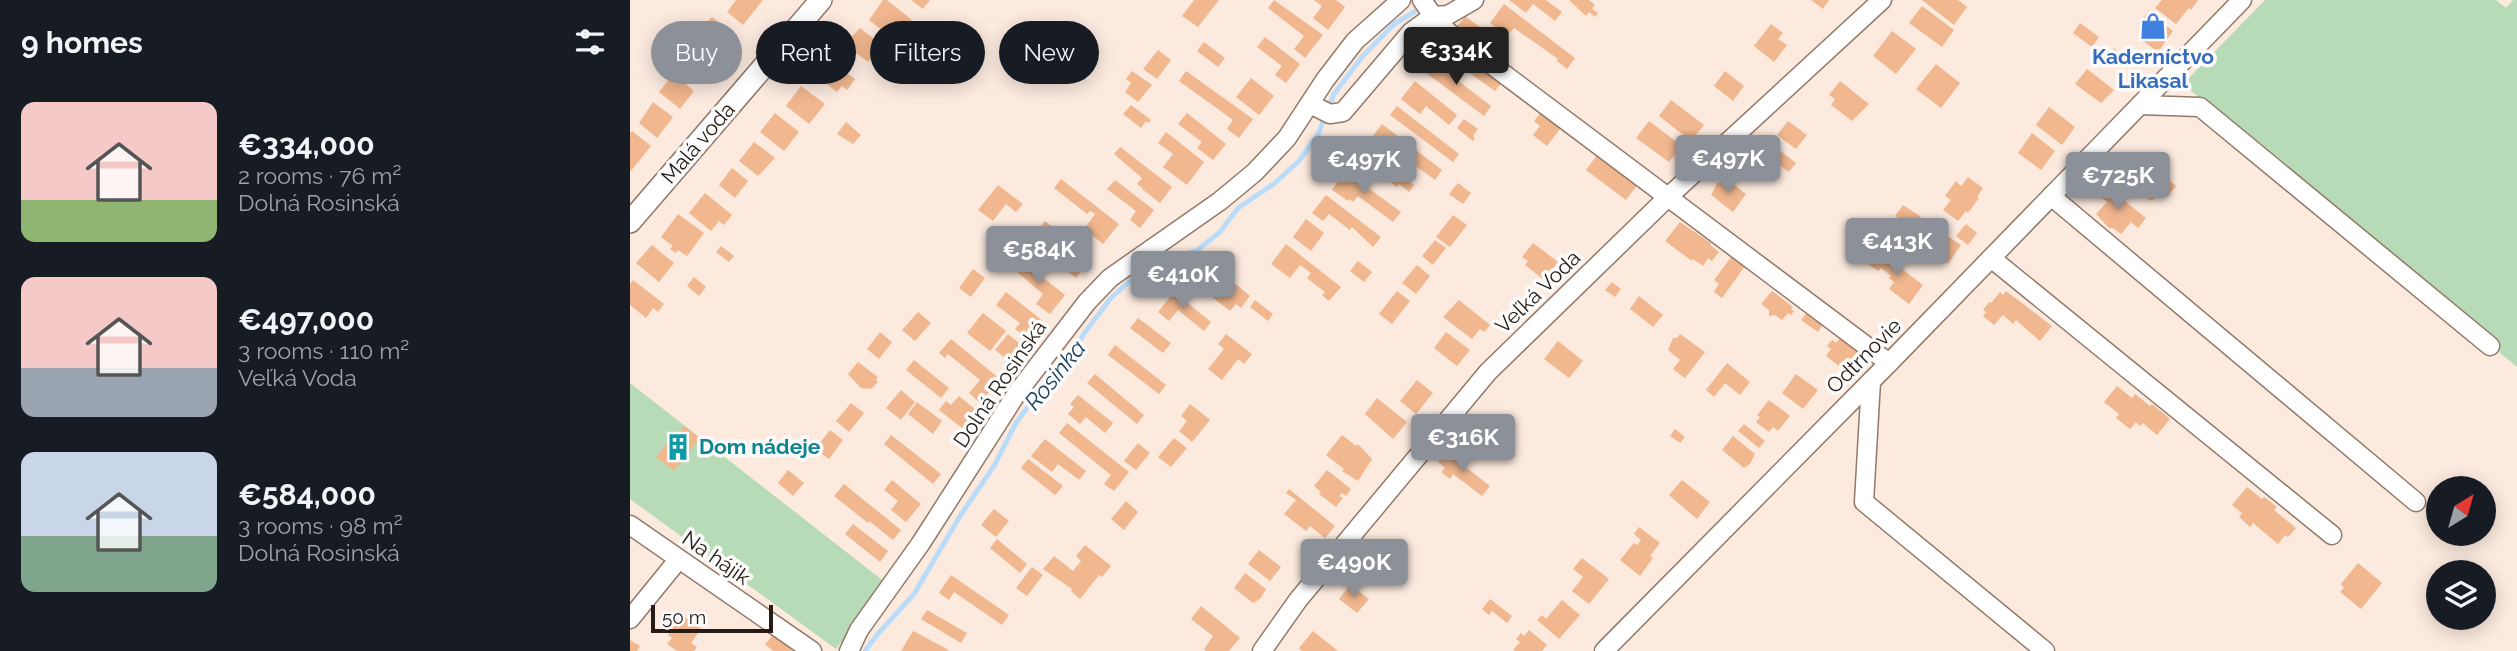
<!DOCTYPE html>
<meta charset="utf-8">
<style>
body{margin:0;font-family:Raleway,sans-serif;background:#242831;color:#f1f3f6;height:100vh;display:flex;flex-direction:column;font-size:26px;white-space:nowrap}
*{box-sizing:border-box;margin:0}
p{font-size:23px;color:#9ea1a6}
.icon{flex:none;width:38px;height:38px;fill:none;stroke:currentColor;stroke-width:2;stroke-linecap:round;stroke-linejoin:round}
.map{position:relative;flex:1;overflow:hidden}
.sheet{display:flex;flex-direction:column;background:#171b24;width:630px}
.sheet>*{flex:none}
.banner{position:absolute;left:21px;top:21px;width:665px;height:63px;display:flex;gap:14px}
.needle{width:46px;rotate:37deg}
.fabs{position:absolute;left:1796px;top:476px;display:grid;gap:14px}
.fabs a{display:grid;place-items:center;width:70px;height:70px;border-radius:50%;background:#171b24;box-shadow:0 4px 18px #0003;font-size:35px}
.scale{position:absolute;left:21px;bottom:18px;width:122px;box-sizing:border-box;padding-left:7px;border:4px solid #261c15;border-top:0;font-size:19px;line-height:24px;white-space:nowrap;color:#261c15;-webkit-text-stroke:5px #fbfbfb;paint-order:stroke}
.price{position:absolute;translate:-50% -60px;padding:0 16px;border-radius:7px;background:#8c9099;color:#fff;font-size:23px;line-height:46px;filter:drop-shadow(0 2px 4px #0008)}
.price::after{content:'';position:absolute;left:50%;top:42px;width:21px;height:16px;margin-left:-10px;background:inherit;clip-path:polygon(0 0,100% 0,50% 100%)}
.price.active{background:#222;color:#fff}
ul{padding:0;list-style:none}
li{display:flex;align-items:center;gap:21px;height:175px;padding:0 21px}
li span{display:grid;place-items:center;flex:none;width:196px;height:140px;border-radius:14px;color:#555}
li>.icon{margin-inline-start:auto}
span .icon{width:84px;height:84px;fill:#fffc;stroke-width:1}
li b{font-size:30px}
h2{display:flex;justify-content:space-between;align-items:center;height:84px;padding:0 21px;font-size:30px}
.chip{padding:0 24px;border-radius:32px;background:#171b24;box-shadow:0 4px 18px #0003;font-size:24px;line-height:63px}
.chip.active{background:#8c9099;color:#fff}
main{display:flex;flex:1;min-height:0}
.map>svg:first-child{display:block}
</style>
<main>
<section class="sheet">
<h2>9 homes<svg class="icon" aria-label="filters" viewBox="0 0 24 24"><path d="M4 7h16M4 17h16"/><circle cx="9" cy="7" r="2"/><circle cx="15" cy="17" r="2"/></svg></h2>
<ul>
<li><span style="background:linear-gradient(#f6c9c9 70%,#8fb573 0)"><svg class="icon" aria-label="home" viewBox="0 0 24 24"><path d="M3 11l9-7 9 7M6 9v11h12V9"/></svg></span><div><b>€334,000</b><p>2 rooms · 76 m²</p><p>Dolná Rosinská</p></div></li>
<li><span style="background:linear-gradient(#f6c9c9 65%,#9aa5b1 0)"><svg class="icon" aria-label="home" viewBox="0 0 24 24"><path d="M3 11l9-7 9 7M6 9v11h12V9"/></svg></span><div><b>€497,000</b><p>3 rooms · 110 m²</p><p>Veľká Voda</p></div></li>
<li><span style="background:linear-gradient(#c9d6e8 60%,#7fa58c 0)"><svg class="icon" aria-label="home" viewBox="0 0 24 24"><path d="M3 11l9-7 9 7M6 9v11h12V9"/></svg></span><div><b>€584,000</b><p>3 rooms · 98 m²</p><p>Dolná Rosinská</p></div></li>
</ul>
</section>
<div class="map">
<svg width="1887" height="651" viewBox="0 0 1887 651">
<rect width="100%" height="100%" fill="#fceadf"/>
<g fill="#b6dbb6">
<path d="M1635 0H1866L1876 8 1883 0H1887V367L1553 84Z"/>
<path d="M0 383 256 583 206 649 0 499Z"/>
</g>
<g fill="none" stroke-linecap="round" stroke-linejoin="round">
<path stroke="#bbdcf8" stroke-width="5" d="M235 651 246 636 284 594 330 516 364 466 386 423 414 385 440 362 453 335 480 299 505 276 535 260 566 251 590 232 608 208 645 183 669 161 688 134 704 94 732 57 764 24 804 0"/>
</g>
<g fill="#f1b78e">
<path d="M106 0H133L113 25 97 12Z"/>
<path d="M253 0H257L282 20 267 42 239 20Z"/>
<path d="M281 0H300L293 9Z"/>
<path d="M564 0H589L568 27 552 16Z"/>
<path d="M644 0 693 35 675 58 664 49 674 36 638 8Z"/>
<path d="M684 0H706L715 7 698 30 683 18 692 6Z"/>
<path d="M879 0H916L932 12 925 21 903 4 896 13Z"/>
<path d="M939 0H959L965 5 962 9 968 13 965 17 959 12 956 16Z"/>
<path d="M1181 0H1199L1193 9Z"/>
<path d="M1292 0H1328L1337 7 1324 25Z"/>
<path d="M1532 0H1568L1561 10 1559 8 1546 24 1525 8Z"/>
<path d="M874 4 945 58 937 69 926 60 928 59 884 28 877 36 860 23Z"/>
<path d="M1292 6 1324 30 1312 47 1279 23Z"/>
<path d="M1518 12 1543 31 1528 52 1512 40 1519 31 1509 24Z"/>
<path d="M835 16 851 28 844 37 839 34 833 41 822 33Z"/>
<path d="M82 17 106 37 91 56 65 35Z"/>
<path d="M1450 23 1469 37 1462 47 1443 33Z"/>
<path d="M1141 24 1153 33 1148 39 1157 45 1144 62 1124 46Z"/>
<path d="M37 27 64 49 50 67 23 45Z"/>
<path d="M230 28 252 45 238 62 214 44Z"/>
<path d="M1262 31 1286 49 1266 74 1243 56Z"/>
<path d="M635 37 670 64 656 83 645 75 652 66 627 47Z"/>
<path d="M815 38 873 81 865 91 821 60 816 67 802 56Z"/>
<path d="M574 42 595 58 588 67 567 51Z"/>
<path d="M1484 48 1489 52 1483 59 1478 56Z"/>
<path d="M528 50 541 60 527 79 513 69Z"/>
<path d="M196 55 218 69 216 72 225 79 217 90 212 86 207 92 190 79 198 69 190 63Z"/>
<path d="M800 59 861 106 854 116 792 70Z"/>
<path d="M80 61 93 72 84 84 71 73Z"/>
<path d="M1306 64 1330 83 1311 108 1286 89Z"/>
<path d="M1457 69 1484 90 1471 103 1445 84Z"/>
<path d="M502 71 522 85 508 102 495 92 501 83 496 79Z"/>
<path d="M556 71 623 119 609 138 597 129 603 120 549 81Z"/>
<path d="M1095 71 1114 86 1103 101 1084 86Z"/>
<path d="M43 74 64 91 50 109 29 92Z"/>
<path d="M621 78 644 96 629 115 606 97Z"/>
<path d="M785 81 827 115 819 125 796 106 790 114 771 99Z"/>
<path d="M1210 81 1239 104 1222 121 1201 105 1205 99 1199 95Z"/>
<path d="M171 86 195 104 179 124 156 106Z"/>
<path d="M1041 100 1074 125 1061 141 1029 116Z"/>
<path d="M23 102 43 117 27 138 9 123Z"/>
<path d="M501 105 521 120 518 123 516 121 511 128 493 114Z"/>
<path d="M767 106 829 154 823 162 760 115Z"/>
<path d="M1419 107 1445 127 1432 145 1406 125Z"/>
<path d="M912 111 932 126 917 146 903 135 910 126 904 121Z"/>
<path d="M145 113 169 132 154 151 130 132Z"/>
<path d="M557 113 596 144 583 160 567 148 572 142 548 124Z"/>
<path d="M834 119 848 129 843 136 845 138 843 141 827 128Z"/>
<path d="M1019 121 1052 146 1039 162 1006 138Z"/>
<path d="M1158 121 1177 135 1166 149 1147 135Z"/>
<path d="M216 122 231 135 223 144 207 134Z"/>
<path d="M752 124 812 170 805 180 758 146 754 152 739 141Z"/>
<path d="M2 131 21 146 0 172V133Z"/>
<path d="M536 132 574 162 557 185 533 167 543 154 528 143Z"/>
<path d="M1402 133 1425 151 1411 170 1388 153Z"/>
<path d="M124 142 145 158 128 176 109 161Z"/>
<path d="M1139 142 1166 163 1159 172 1144 161 1142 165 1129 156Z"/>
<path d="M733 146 784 185 779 192 769 184 767 187 739 165 733 172 721 163Z"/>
<path d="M490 147 542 187 530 203 512 189 513 188 507 184 512 178 484 154Z"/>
<path d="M971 150 1011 180 996 200 956 170Z"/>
<path d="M1506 153 1546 186 1538 196 1531 190 1522 201 1506 192 1505 189 1497 182 1507 170 1498 163Z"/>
<path d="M102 168 118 181 105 198 89 185Z"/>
<path d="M715 171 771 212 763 222 728 196 723 202 719 199 718 201 702 190Z"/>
<path d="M1338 177 1353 188 1347 197 1349 198 1338 213 1336 211 1328 221 1313 210 1321 200 1315 196 1326 181 1331 186Z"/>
<path d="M1095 178 1116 194 1103 212 1081 195 1087 183H1091Z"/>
<path d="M431 179 489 224 473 244 454 229 465 214 460 211 457 214 424 188Z"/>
<path d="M485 180 524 210 510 228 500 220 506 211 477 189Z"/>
<path d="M828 183 841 193 833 204 819 194Z"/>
<path d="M368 185 393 204 386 212 376 204 363 221 348 210Z"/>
<path d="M1476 186 1516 218 1508 228 1501 222 1491 234 1483 228H1479L1466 214 1477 202 1468 195Z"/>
<path d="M75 193 102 215 94 225 89 221 81 231 59 213Z"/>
<path d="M696 195 751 237 743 247 722 227 720 230 699 214 693 221 682 213Z"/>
<path d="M1273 205 1291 217 1283 228 1265 216Z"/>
<path d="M48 214 74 233 57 256 48 250 46 253 40 249 43 246 31 237Z"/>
<path d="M823 215 837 225 820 247 806 237Z"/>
<path d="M676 219 694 233 681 251 663 237Z"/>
<path d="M415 221 462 257 446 278 430 265 434 260 429 256 433 251 407 231Z"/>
<path d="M1050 222 1081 243 1080 245 1089 252 1082 261 1078 258 1073 266 1063 259 1062 261 1035 241Z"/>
<path d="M1336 224 1347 233 1338 245 1326 236Z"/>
<path d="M1307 229 1331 245 1318 264 1302 252V244L1298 242Z"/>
<path d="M805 240 816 248 803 265 792 256Z"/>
<path d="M903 243 928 262 914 280 895 265 898 261 892 257Z"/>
<path d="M656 244 711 287 699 301 692 295 695 292 677 278 681 273 670 265 660 278 641 264Z"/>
<path d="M22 245 44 263 29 282 6 263Z"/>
<path d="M91 246 104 256 99 262 86 252Z"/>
<path d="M1248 251 1293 285 1279 304 1259 289 1264 282 1259 278 1261 276 1251 268 1248 271 1238 264Z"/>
<path d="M385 256 435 295 420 314 406 304 413 294 379 265Z"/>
<path d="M1102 256 1115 266 1092 298 1084 292 1089 284 1084 280Z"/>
<path d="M728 261 742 272 734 282 720 271Z"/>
<path d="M787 265 800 276 786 294 772 283Z"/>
<path d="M343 269 355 278 341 297 329 288Z"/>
<path d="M64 277 76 287 69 296 57 286Z"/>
<path d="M597 277 620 296 611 308 606 304 600 311 582 297Z"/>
<path d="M3 280 34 304 28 312 23 308 16 318 0 305V284Z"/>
<path d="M982 282 991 289 985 297 975 290Z"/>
<path d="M767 291 780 301 762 324 749 314Z"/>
<path d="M1142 291 1163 307 1161 309 1164 311 1161 315 1158 313 1152 320 1145 315 1139 316V310L1131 304Z"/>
<path d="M1376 291 1422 326 1410 341 1386 320 1383 324 1373 315 1364 325 1353 316 1356 312 1353 310 1359 302 1361 303 1370 292 1373 295Z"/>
<path d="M376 292 413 321 399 340 385 329 390 323 366 305Z"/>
<path d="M544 292 581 322 574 331 548 310 539 321 528 312Z"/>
<path d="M1009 296 1033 315 1023 327 1000 309Z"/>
<path d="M625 300 643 314 638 321 620 307Z"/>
<path d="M829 300 860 325 854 332 850 329 842 339 813 317Z"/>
<path d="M288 312 301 323 285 341 272 330Z"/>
<path d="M1177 312 1193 324 1188 332 1171 320Z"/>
<path d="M353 313 376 331 360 351 337 333Z"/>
<path d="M508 318 541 343 533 353 500 328Z"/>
<path d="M250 332 262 342 249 359 237 349Z"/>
<path d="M816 332 840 350 827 366 804 348Z"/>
<path d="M378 334 394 347 382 363 365 350Z"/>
<path d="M596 334 622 354 614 364 608 359 592 380 578 369 594 349 588 344Z"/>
<path d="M1050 334 1075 352 1055 378 1043 369 1050 360 1038 350 1043 338H1047Z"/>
<path d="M1211 337 1228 351 1214 370 1196 356 1201 349 1197 346 1202 340 1206 343Z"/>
<path d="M321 339 370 379 350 403 339 393 350 380 318 354 315 358 309 353Z"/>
<path d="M928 341 953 361 939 378 914 359Z"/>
<path d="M485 345 536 385 529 394 478 355Z"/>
<path d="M284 360 319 388 311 398 276 370Z"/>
<path d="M228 362 248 377 246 380 248 382 241 389 231 388 218 374Z"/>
<path d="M1097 363 1120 382 1110 395 1095 383 1084 397 1076 390Z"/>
<path d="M465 374 514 415 507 424 457 383Z"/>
<path d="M1166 374 1188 390 1173 409 1152 393Z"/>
<path d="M787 380 803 393 786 414 770 401Z"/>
<path d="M1487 386 1502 398 1505 394 1520 406 1522 404 1540 419 1527 435 1513 423 1510 426 1506 422 1500 429 1486 418 1489 414 1474 402Z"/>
<path d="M271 390 285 402 271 420 256 408Z"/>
<path d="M448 395 483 423 475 433 456 417 450 424 438 414 444 407 440 404Z"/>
<path d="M329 396 346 410 332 428 309 410 316 401 321 405Z"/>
<path d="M747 398 777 422 763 439 735 414Z"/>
<path d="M1139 400 1160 416 1148 431 1143 427 1139 432 1126 422 1130 417 1127 415Z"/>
<path d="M287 402 312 421 303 434 278 414Z"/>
<path d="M221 403 234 413 219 432 206 421Z"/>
<path d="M560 404 580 420 562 442 549 431 557 421 551 416Z"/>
<path d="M437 423 499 472 484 491 474 484 481 475 429 433Z"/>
<path d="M1114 424 1135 441 1129 448 1108 431Z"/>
<path d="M54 426 70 438 44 471 26 457 45 433 48 434Z"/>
<path d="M1045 429 1055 437 1050 443 1040 436Z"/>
<path d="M200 430 213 440 199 459 185 449Z"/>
<path d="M261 435 311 474 303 484 254 444Z"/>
<path d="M712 435 726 446 728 444 742 459 728 481 712 471 714 469 696 455Z"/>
<path d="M1103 436 1125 454 1120 464 1114 468 1092 450Z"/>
<path d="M544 438 557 448 541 467 528 457Z"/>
<path d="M415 439 456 471 449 480 428 464 422 472 401 456Z"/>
<path d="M508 443 520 453 506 470 494 461Z"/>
<path d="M816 452 860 486 852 496 823 474 820 479 811 472 815 468 808 462Z"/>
<path d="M398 459 433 486 425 495 391 468Z"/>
<path d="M158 470 174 483 163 496 148 483Z"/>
<path d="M697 470 721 489 716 496 712 493 709 496 713 498 706 507 689 494 691 492 684 486Z"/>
<path d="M262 480 291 504 276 522 261 510 268 501 254 490Z"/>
<path d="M1052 480 1080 502 1067 519 1039 495Z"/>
<path d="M214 484 271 530 263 540 239 521 238 523 204 496Z"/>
<path d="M1617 487 1632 499 1634 497 1647 507 1644 510 1666 528 1658 537 1655 535 1648 544 1623 523 1620 527 1609 517 1612 513 1602 505Z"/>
<path d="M659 489 705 526 695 538 680 526 676 531 654 514 666 500 656 493Z"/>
<path d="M496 501 508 512 494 530 481 519Z"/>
<path d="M364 509 379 521 366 537 351 525Z"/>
<path d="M223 524 258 551 250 562 215 534Z"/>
<path d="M1009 527 1030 543 1020 556 1023 558 1010 576 990 560 1004 543 1007 545 1011 540 1004 534Z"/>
<path d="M367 539 397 564 390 573 360 548Z"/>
<path d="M455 545 481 566 472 577 469 575 450 599 441 591 442 589 413 569 424 556 443 571 451 561 446 556Z"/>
<path d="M629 550 651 567 640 581 618 564Z"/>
<path d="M952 558 979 579 959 604 942 591 953 577 943 569Z"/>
<path d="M1728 563 1752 583 1731 609 1710 592 1714 588 1711 584Z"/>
<path d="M402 567 413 575 397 596 386 588Z"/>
<path d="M615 573 636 589 630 599 623 603 604 588Z"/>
<path d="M321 575 379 615 372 625 324 592 319 600 309 593Z"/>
<path d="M720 585 739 599 727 613 709 599Z"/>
<path d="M860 599 882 616 877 623 862 611 859 615 852 609Z"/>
<path d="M932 600 950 615 929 639 907 620 912 615 916 619Z"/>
<path d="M571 606 610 638 599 651H576L574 649 583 636 561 619Z"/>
<path d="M297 610 337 633 331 643 291 619Z"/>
<path d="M52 615 71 629 61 643 67 647 64 651H47L37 644 42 638 38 635Z"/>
<path d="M899 630 917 645 912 651H885L883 650 890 642 886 639 891 633 894 636Z"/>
<path d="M283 631 315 648 319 651H271Z"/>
<path d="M683 631 708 651H672L669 648Z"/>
<path d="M144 634 163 651H143L135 644Z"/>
<path d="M0 640 10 646 7 651H0Z"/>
</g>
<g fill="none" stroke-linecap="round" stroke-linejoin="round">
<defs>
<g id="minor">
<path d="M792 0 803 16 818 32 1259 363"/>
<path d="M680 104 700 114 713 112 781 32 803 16 818 15 844 0"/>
<path d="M1510 105 1570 107 1860 346"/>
<path d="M1421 196 1786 502"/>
<path d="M1361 258 1702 535"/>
<path d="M1241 381 1234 502 1415 651"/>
<path d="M0 525 182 651"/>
<path d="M0 619 48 560"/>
<path d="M219 651 229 630 291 543 387 393 457 302 480 278 590 201 625 172 657 138 695 80 725 41 771 0"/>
<path d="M632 651 668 600 858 372 1038 197 1252 0"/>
<path d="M974 651 1259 363 1612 0"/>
</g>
<path id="tertiary" d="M0 222 191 0"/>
</defs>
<use href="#minor" stroke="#927968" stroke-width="21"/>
<use href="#tertiary" stroke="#927968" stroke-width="24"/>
<use href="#minor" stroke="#fff" stroke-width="18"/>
<use href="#tertiary" stroke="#fff" stroke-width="21"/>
</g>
<defs>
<symbol id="shop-bare" viewBox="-9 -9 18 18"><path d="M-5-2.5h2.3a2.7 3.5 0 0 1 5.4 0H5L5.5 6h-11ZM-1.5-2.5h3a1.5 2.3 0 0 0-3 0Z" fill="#3f7fe0" stroke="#fbfbfb" stroke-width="2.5" paint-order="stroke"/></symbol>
<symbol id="building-bare" viewBox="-9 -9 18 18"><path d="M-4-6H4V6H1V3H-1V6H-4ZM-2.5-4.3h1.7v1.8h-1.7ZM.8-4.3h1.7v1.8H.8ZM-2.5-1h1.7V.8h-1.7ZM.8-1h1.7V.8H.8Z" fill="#0f9aa8" stroke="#fbfbfb" stroke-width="2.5" paint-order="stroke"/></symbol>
</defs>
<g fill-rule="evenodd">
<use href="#shop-bare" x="1504" y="7" width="38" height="38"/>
<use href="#building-bare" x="29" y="428" width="38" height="38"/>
</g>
<g text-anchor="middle" stroke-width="7" stroke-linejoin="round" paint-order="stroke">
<g font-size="21" font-weight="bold" fill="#366cbe" stroke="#fbfbfb">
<text x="1523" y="64">Kaderníctvo<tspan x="1523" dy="24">Likasal</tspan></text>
</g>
<g font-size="21" fill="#261c15" stroke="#fbfbfb">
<text transform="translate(68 143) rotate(-49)" y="7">Malá voda</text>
<text transform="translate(908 292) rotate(-44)" y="7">Veľká Voda</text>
<text transform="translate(1234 356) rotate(-45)" y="7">Odtrnovie</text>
<text transform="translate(370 384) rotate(-56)" y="7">Dolná Rosinská</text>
<text transform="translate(86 558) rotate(35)" y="7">Na hájik</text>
</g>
<g font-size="21" font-weight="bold" fill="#0d838f" stroke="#fbfbfb" text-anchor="start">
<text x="69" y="454">Dom nádeje</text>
</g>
<g font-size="23" font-style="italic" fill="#163e5d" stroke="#fbfbfb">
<text transform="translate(425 375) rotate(-51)" y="8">Rosinka</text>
</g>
</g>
</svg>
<div class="fabs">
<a><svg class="needle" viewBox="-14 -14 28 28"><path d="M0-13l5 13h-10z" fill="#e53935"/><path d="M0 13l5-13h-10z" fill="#9ea1a6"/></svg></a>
<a><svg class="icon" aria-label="layers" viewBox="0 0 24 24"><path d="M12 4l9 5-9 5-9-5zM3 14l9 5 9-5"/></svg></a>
</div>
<div class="scale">50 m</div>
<b class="price active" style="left:826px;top:87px">€334K</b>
<b class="price" style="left:1098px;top:195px">€497K</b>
<b class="price" style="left:734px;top:196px">€497K</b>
<b class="price" style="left:1488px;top:212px">€725K</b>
<b class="price" style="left:1267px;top:278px">€413K</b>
<b class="price" style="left:409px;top:286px">€584K</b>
<b class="price" style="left:553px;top:311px">€410K</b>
<b class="price" style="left:833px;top:474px">€316K</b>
<b class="price" style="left:724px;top:599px">€490K</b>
<div class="banner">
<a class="chip active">Buy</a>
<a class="chip">Rent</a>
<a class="chip">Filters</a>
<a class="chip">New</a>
</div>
</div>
</main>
